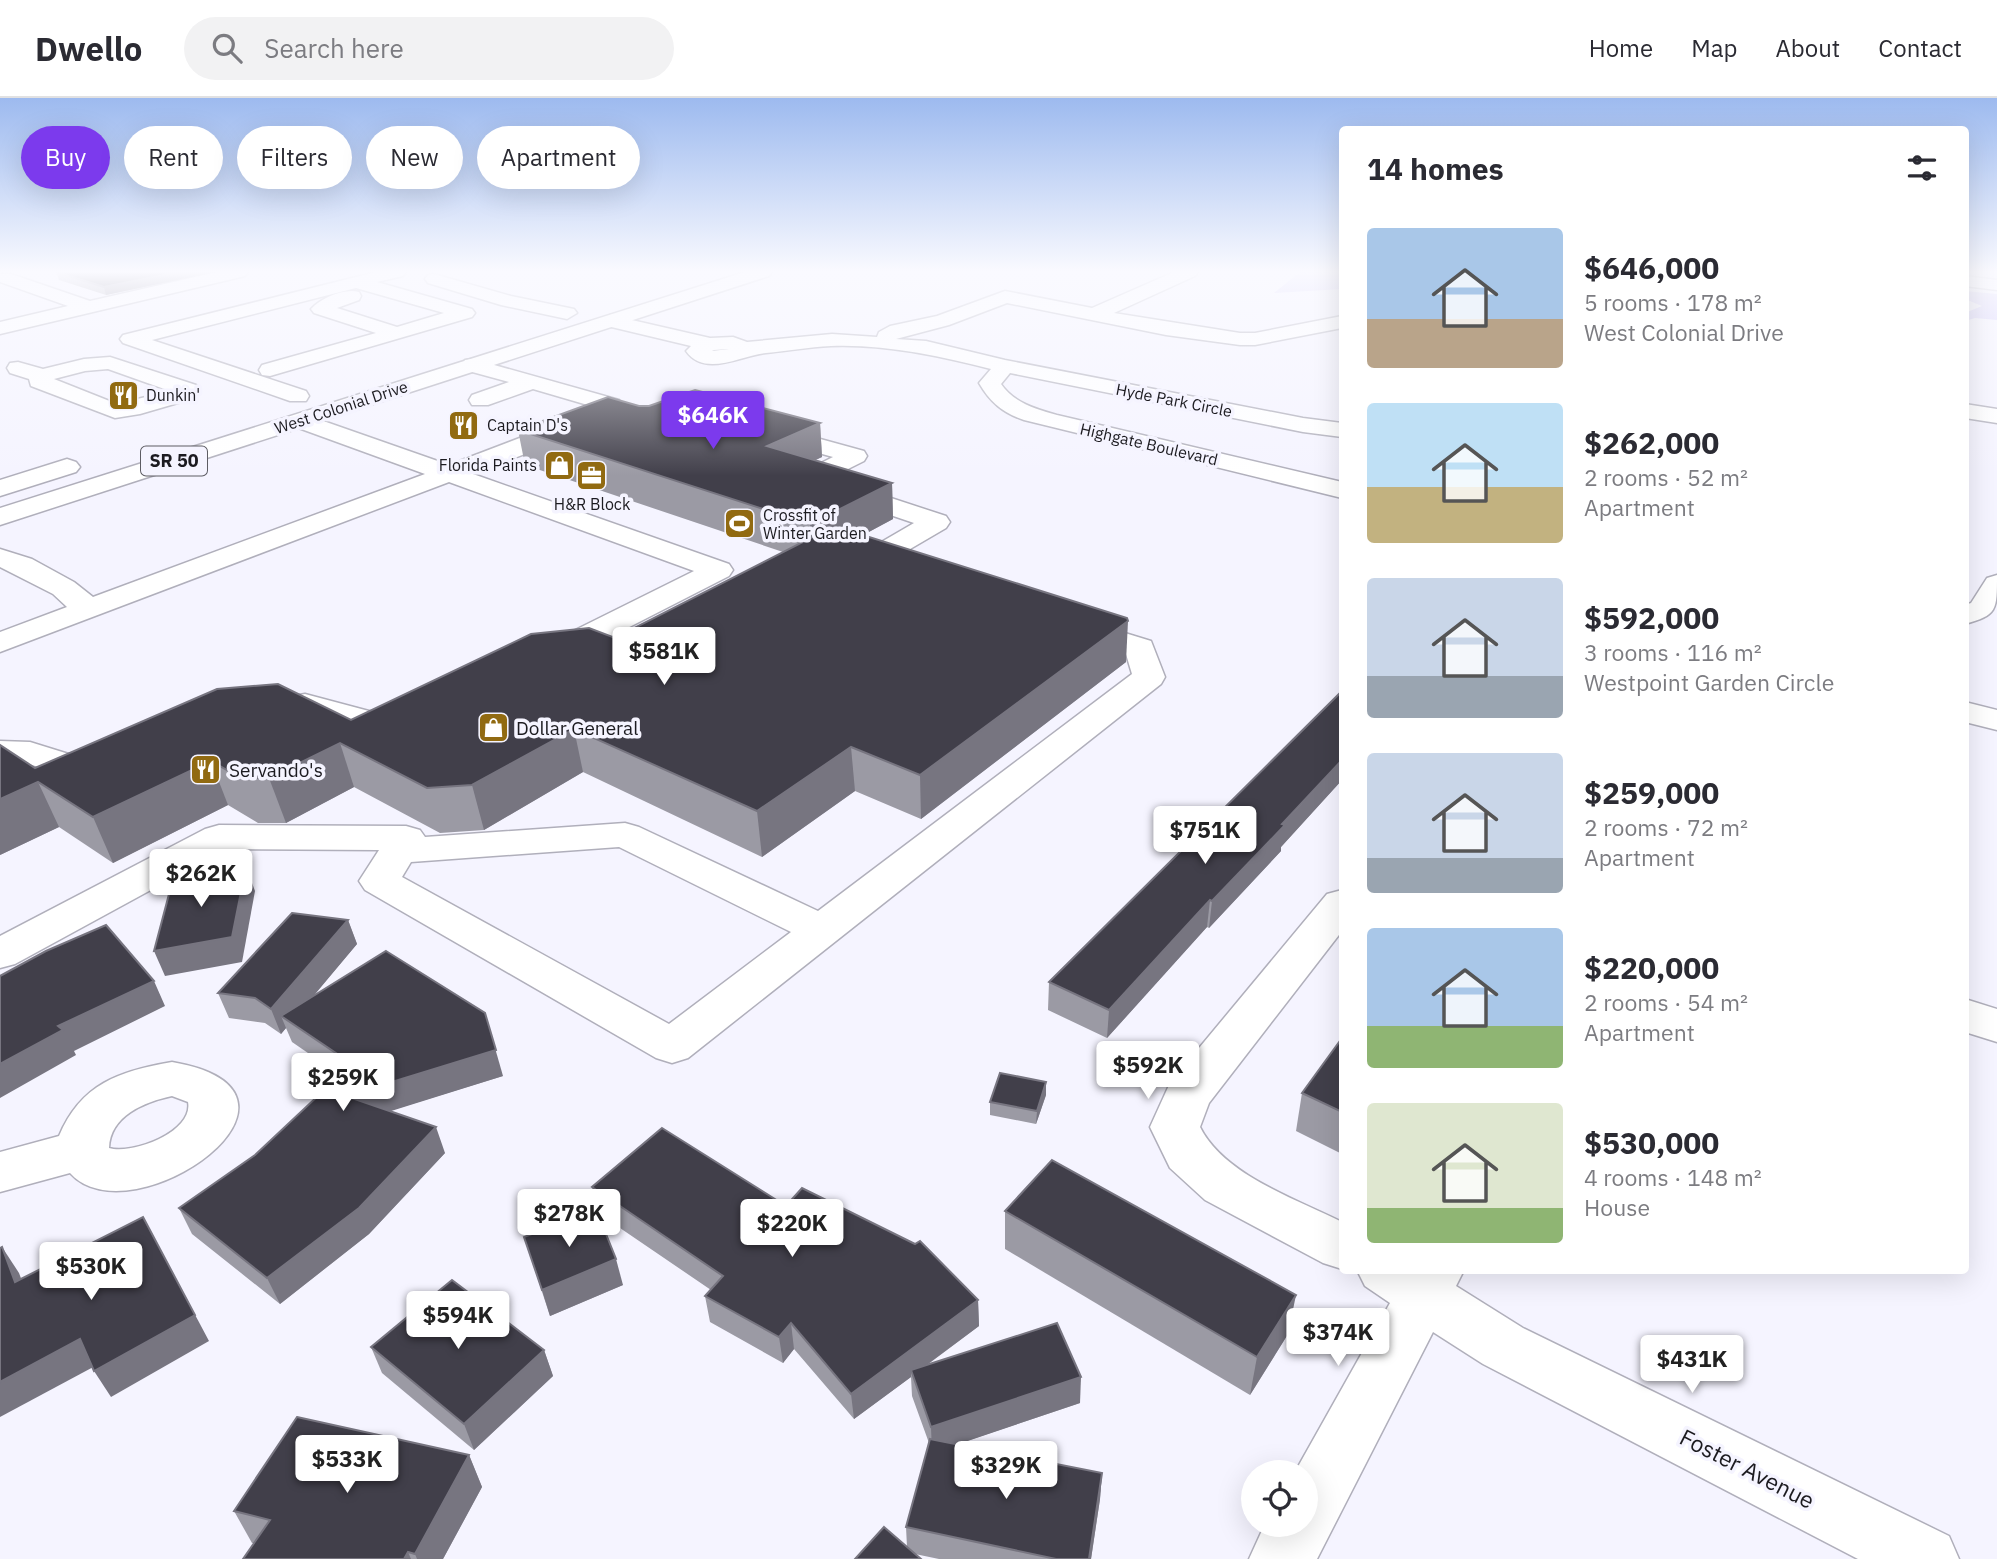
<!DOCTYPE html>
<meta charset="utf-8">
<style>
body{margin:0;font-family:"IBM Plex Sans",sans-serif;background:#f2f2f3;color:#2b2b33;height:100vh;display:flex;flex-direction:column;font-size:26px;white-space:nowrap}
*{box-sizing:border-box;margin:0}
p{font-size:23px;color:#7c7c81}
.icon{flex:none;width:38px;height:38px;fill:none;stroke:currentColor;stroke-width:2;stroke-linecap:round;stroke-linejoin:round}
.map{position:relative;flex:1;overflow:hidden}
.side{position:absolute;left:1339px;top:28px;width:630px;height:1148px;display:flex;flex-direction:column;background:#fff;border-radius:7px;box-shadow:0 7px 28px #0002}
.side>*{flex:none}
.top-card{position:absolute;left:21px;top:28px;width:665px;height:63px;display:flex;gap:14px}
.buttons{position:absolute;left:1241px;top:1362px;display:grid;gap:14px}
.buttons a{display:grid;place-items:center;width:77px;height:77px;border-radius:50%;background:#fff;box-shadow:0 7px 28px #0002;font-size:35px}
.price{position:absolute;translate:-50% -60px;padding:0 16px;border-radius:7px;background:#fff;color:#222;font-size:23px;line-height:46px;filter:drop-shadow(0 2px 4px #0008)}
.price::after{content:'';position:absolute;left:50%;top:42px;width:21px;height:16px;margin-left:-10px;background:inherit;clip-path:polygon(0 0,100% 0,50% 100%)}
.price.active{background:#7c3aed;color:#fff}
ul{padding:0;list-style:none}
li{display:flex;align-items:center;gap:21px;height:175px;padding:0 28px}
li span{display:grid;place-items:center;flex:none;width:196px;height:140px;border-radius:7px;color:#555}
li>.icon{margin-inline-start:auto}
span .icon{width:84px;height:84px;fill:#fffc;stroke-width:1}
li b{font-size:30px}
h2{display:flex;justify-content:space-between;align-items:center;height:84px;padding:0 28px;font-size:30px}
.tag{padding:0 24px;border-radius:32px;background:#fff;box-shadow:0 7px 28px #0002;font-size:24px;line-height:63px}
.tag.active{background:#7c3aed;color:#fff}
header{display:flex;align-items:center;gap:42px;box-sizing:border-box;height:98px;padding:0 35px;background:#fff;border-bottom:2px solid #e1e1e2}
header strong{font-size:33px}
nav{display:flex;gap:38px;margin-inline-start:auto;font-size:24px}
.search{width:490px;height:63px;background:#f2f2f3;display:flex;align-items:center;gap:18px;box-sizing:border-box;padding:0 24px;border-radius:38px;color:#7c7c81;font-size:26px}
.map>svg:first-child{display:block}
</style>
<header>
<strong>Dwello</strong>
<div class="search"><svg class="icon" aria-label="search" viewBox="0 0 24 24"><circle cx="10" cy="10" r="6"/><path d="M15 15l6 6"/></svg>Search here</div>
<nav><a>Home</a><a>Map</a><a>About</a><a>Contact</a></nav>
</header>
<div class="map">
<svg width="1997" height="1461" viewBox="0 0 1997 1461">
<rect width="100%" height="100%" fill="#f5f4ff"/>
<g fill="#ccc4f9">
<path d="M1300 174H1342V191L1274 195Z"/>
<path d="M1965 193 1997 196V222L1975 220 1965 223V215L1982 208 1965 201Z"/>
</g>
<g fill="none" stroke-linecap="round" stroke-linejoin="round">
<defs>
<g id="minor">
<path d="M217 174H248L245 178 0 236V224L68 208 0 184V176H11L90 203Z"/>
<path d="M376 174H406L403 178 377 184 472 211 475 215 472 219 270 278 262 277 259 272 262 267 376 235 314 215 311 211C321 200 344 190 359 194L361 198 359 202 337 210 397 229 444 215 356 190 152 242 306 293 309 298 306 303H290L123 245 120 241 123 237Z"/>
<path d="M1174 174H1198L1195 178 1114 215 1240 235H1255L1342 218V230L1255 247H1240L1166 237 1007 205 949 227 896 241 926 243 1005 262 1303 320 1342 325V339L1303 334 1010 275 1001 286C1014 305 1036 311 1057 317L1342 384V400L1024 322C1003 315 990 304 979 285L991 271C939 258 885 246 831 248 809 249 787 253 766 255 742 257 705 280 686 253L691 248 603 227 600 223 610 217 710 240 733 239 747 244 832 236 877 239 879 234 890 228 937 218 1005 193 1092 210ZM729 251 712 253 714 252Z"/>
<path d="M434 176 511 198 574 211 577 215 567 221 501 207 428 185 425 181 428 177Z"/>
<path d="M1965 178 1997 182V192L1965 188Z"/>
<path d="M110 259 196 287 198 295 195 300 140 316 115 320 31 288 29 281 10 275 7 270 10 265 18 264 43 271 84 261ZM108 271 170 293 117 306 54 281 85 273Z"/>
<path d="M473 261 619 302 622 307 613 322 473 376 729 466 733 472 729 478 561 564 550 567 539 564 534 557 539 550 694 473 449 384 0 554V534L67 509 53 496 0 469V451L32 461 74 484 93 499 425 376 293 328 289 323 293 318H309L449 367 598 310 533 291 488 307H472L469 302 472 297 509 284 465 272 462 267 465 262Z"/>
<path d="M1965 306 1997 311V325L1965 320Z"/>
<path d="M773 328 864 353 867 358 864 363 830 380 946 418 950 424 946 430 893 461 899 463 903 469 899 475C886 478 863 475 855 463L859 457 914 425 799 386 795 381 799 376 833 359 765 340 761 335 765 330Z"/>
<path d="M1997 477C1997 513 1997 517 1965 526V507L1971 505 1987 480Z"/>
<path d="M1076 520 1151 543 1165 579 1161 586 688 960 672 965 656 960 365 792 359 783 379 752 226 751 15 866 0 870V838L205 731 219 727 406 728 420 732 425 739 625 725 639 729 818 813 1132 576 1126 556 1065 536 1060 529 1065 522ZM619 749 791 834 669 926 402 779 411 764Z"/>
<path d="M305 596 414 625 419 632 414 639 399 643 304 616 288 618 276 615 271 608 276 601Z"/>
<path d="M1965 604 1997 612V632L1965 624Z"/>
<path d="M0 643 30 644 88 662 102 658 115 661 120 669C98 701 56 672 28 666 19 664 9 665 0 665Z"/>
<path d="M1342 792V833L1209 1005 1200 1029C1224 1077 1296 1101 1342 1124V1171L1323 1165 1205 1102 1170 1070 1150 1029 1170 985 1327 796Z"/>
<path d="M1965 901 1997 911V944L1965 934Z"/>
<path d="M172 964C345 994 132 1144 70 1075L0 1094V1054L59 1038C81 986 119 973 172 964ZM172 998 188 1004C194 1034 132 1057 109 1050 110 1018 144 1004 172 998Z"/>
<path d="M1357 1172H1464L1456 1188 1523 1230 1949 1438 1959 1461H1858L1483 1266 1433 1234 1317 1461H1249L1265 1426H1306V1374H1295L1390 1205 1365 1188Z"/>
</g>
<g id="highway">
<path d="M745 174H772L769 178 0 427V410Z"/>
<path d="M67 361 76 364 80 369 76 374 0 398V382Z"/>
</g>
</defs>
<use href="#minor" stroke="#b0afbb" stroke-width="3"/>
<use href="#highway" stroke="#b0afbb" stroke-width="3"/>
<use href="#minor" fill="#fff" fill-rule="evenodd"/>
<use href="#highway" fill="#fff" fill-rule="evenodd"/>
</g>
<g fill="#9b9aa4">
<path d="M56 174H215L106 197 59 182Z"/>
<path d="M639 308 820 325 822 359 815 362 892 385 893 421 863 437 1126 564 921 721 855 693 762 759 583 674 484 732 440 735 354 689 286 725H258L228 707 113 765 59 729 0 757 35 670 351 622 615 540 783 454 525 367 518 332Z"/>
<path d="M1342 682 1281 749V753L1209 830 1207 829 1107 940 1048 912 1049 884Z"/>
<path d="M348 822 357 846 312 899 503 978 389 1013 445 1055 369 1136 280 1206 192 1136 179 1110 255 1057 340 977 292 944 286 930 281 936 265 925 229 920 218 895Z"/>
<path d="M1342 940V1056L1296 1033 1302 995Z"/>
<path d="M1046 997 1036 1026 990 1017V1004Z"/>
<path d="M592 1089 786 1108 978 1202 979 1228 927 1267 1080 1305 958 1346 1102 1375 1100 1401 1091 1461H939L915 1456 907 1449 906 1429 929 1345 912 1298 911 1279 854 1321 794 1251 783 1265 710 1224 705 1198 711 1192 598 1115Z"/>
<path d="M1005 1113 1288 1236 1250 1297 1005 1151Z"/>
<path d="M524 1139 623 1187 550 1218Z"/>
<path d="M371 1249 544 1252 553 1278 474 1352 382 1275Z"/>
<path d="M469 1357 482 1389 443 1461H243L254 1445H252L234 1413Z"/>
</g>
<g fill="#777580">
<path d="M179 174H215L106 197 104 189Z"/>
<path d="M820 325 822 359 770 383 767 348Z"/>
<path d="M892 385 893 421 813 464 810 426Z"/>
<path d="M1128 523 1126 564 921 721 920 677Z"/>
<path d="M574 631 583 674 484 732 472 687Z"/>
<path d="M340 645 354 689 286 725 269 680Z"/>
<path d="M851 649 855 693 762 759 757 713Z"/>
<path d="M1342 662V682L1281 749V753L1209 830 1212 803Z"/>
<path d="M211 663 228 707 113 765 93 719Z"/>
<path d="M38 684 59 729 0 757V701Z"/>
<path d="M246 769 255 793 242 864 165 878 154 853Z"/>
<path d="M1210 802 1207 829 1107 940 1109 912Z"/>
<path d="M348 822 357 846 291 925 281 918 286 930 281 936 271 911Z"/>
<path d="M154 883 165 908 74 953 76 957 0 1000V966L58 928Z"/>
<path d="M485 915 503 978 356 1024 346 998Z"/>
<path d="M1046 984V997L1036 1026 1037 1013Z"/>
<path d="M436 1029 445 1055 369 1136 280 1206 267 1180Z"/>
<path d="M143 1119 209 1243 111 1299 94 1273Z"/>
<path d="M2 1149 19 1175 32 1210 15 1184Z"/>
<path d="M616 1161 623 1187 550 1218 542 1192Z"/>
<path d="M1296 1197 1288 1236 1250 1297 1257 1259Z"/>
<path d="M978 1202 979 1228 913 1277 911 1272V1279L854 1321 851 1296Z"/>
<path d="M791 1225 794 1251 783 1265 779 1239Z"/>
<path d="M80 1241 97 1267 0 1319V1284Z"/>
<path d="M544 1252 553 1278 474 1352 464 1326Z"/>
<path d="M1081 1279 1080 1305 932 1355 931 1329Z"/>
<path d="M469 1357 482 1389 443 1461H417L415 1456Z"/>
<path d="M1102 1375 1100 1401 1091 1461H1089Z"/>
<path d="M408 1454 411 1461H404Z"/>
</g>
<g fill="#413f4a" stroke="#777580" stroke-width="2">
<path d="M56 174H179L104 189Z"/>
<path d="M695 292 820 325 767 348 892 385 810 426 518 332 608 299 639 308H649Z"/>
<path d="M834 428 1127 520 1128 523 920 677 851 649 757 713 574 631 472 687 427 690 340 645 269 680H241L211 663 93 719 38 684 0 701V647L35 670 217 591 278 586 351 622 531 536 589 530 615 540Z"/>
<path d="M1342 593V662L1282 726 1285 727 1212 803 1210 802 1109 912 1049 884Z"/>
<path d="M246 769 232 839 154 853 173 781Z"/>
<path d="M292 815 348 822 271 911 255 900 218 895Z"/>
<path d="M106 827 154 883 58 928 63 932 0 966V878L46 853Z"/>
<path d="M386 853 485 915 496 952 346 998 436 1029 359 1110 267 1180 179 1110 255 1057 352 966 281 918Z"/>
<path d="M1342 940V1014L1302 995Z"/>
<path d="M1000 975 1046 984 1037 1013 990 1004Z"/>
<path d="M662 1030 786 1108 802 1090 915 1146 920 1143 978 1202 851 1296 791 1225 779 1239 705 1198 723 1178 592 1089Z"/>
<path d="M1052 1062 1296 1197 1257 1259 1005 1113Z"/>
<path d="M596 1111 616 1161 542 1192 524 1139Z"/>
<path d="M143 1119 195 1217 94 1273 80 1241 0 1284V1150L2 1149 15 1184Z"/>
<path d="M452 1182 544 1252 464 1326 371 1249Z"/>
<path d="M1057 1225 1081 1279 931 1329 911 1272Z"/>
<path d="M297 1319 469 1357 415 1456 408 1454 404 1461H243L270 1422 234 1413Z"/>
<path d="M930 1341 1102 1375 1089 1461H1056L906 1429Z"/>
<path d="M884 1429 921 1461H855Z"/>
</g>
<linearGradient id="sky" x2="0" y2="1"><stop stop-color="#9dbaef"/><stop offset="0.46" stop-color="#fafaff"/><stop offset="1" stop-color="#fafaff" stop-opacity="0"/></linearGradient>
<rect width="1997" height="378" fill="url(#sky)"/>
<defs>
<symbol id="restaurant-square" viewBox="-11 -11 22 22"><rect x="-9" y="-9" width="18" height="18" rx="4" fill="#916a11" stroke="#f5f4ff"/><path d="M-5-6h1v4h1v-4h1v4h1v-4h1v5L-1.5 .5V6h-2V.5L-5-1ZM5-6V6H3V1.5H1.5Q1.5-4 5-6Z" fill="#fff"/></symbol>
<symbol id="shop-square" viewBox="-11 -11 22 22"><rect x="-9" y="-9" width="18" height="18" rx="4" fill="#916a11" stroke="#f5f4ff"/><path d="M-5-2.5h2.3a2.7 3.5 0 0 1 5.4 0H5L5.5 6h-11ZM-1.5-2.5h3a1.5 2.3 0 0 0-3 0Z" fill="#fff"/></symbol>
<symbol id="office-square" viewBox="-11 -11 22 22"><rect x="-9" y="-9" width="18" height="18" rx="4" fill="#916a11" stroke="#f5f4ff"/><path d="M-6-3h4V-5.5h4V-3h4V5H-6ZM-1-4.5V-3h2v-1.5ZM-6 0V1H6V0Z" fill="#fff"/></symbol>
<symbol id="stadium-square" viewBox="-11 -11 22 22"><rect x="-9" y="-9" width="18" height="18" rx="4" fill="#916a11" stroke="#f5f4ff"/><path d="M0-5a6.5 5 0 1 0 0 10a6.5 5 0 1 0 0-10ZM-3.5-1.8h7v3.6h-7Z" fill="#fff"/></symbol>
</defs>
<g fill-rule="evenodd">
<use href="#restaurant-square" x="106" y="280" width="35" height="35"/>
<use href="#restaurant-square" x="446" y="310" width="35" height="35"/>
<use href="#shop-square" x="542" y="350" width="35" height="35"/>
<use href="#office-square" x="574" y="360" width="35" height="35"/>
<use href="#stadium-square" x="722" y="408" width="35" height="35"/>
<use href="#shop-square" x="476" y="612" width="35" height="35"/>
<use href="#restaurant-square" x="188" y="654" width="35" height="35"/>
</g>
<g text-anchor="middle" stroke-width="7" stroke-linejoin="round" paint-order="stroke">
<g font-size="16" fill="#1c1b20" stroke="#f5f4ff" text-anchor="start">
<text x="146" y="303">Dunkin'</text>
<text x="487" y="333">Captain D's</text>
<text x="537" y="373" text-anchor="end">Florida Paints</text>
<text x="592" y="412" text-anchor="middle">H&amp;R Block</text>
<text x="763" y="423">Crossfit of<tspan x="763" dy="18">Winter Garden</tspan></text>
</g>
<g font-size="16" fill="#1c1b20" stroke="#f5f4ff">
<text transform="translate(1174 302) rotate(11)" y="6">Hyde Park Circle</text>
<text transform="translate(341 309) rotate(-18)" y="6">West Colonial Drive</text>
<text transform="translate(1149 346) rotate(13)" y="6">Highgate Boulevard</text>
</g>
<rect fill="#f5f4ff" stroke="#5d5c63" stroke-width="2" x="141" y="348.5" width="66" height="29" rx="5"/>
<g font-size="18" font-weight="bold" fill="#1c1b20">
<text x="174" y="369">SR 50</text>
</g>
<g font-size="19" fill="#1c1b20" stroke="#f5f4ff" text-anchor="start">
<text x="516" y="637">Dollar General</text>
<text x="229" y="679">Servando's</text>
</g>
<g font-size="23" fill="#1c1b20" stroke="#f5f4ff">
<text transform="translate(1747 1371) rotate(27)" y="8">Foster Avenue</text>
</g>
</g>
</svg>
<div class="buttons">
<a><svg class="icon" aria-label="locate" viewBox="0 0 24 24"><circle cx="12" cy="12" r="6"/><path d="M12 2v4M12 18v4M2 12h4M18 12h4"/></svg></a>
</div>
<b class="price active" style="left:713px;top:353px">$646K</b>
<b class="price" style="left:664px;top:589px">$581K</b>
<b class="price" style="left:1205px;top:768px">$751K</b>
<b class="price" style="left:201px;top:811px">$262K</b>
<b class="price" style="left:1148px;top:1003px">$592K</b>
<b class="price" style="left:343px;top:1015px">$259K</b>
<b class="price" style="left:569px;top:1151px">$278K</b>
<b class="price" style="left:792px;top:1161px">$220K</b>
<b class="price" style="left:91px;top:1204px">$530K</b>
<b class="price" style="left:458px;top:1253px">$594K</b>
<b class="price" style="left:1338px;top:1270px">$374K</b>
<b class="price" style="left:1692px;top:1297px">$431K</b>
<b class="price" style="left:347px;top:1397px">$533K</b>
<b class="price" style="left:1006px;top:1403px">$329K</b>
<div class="top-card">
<a class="tag active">Buy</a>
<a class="tag">Rent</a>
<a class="tag">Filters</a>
<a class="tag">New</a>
<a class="tag">Apartment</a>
</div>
<section class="side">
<h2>14 homes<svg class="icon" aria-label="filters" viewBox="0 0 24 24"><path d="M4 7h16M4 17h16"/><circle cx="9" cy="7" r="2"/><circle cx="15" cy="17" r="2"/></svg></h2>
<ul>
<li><span style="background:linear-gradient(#a9c7e8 65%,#b9a48a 0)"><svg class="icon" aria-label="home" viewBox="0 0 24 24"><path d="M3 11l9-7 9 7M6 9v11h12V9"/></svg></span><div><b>$646,000</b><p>5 rooms · 178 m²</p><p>West Colonial Drive</p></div></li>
<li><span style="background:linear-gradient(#bfe0f5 60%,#c2b280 0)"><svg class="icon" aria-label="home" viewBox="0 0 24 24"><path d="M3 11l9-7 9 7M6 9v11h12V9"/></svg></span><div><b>$262,000</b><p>2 rooms · 52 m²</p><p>Apartment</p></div></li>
<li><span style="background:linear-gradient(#c9d6e8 70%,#9aa5b1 0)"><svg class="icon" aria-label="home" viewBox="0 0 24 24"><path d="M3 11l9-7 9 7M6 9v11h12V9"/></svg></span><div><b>$592,000</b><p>3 rooms · 116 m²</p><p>Westpoint Garden Circle</p></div></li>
<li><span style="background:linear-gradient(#c9d6e8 75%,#9aa5b1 0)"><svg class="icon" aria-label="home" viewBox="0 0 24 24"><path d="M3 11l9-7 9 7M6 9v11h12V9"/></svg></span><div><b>$259,000</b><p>2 rooms · 72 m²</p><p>Apartment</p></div></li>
<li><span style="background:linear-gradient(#a9c7e8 70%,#8fb573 0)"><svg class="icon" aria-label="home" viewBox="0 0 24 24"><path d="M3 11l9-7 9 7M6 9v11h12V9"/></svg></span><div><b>$220,000</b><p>2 rooms · 54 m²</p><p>Apartment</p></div></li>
<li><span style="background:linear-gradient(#dfe7d0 75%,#8fb573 0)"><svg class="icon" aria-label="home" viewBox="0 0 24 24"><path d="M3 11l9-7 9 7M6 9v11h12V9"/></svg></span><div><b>$530,000</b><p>4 rooms · 148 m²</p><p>House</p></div></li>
</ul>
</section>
</div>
